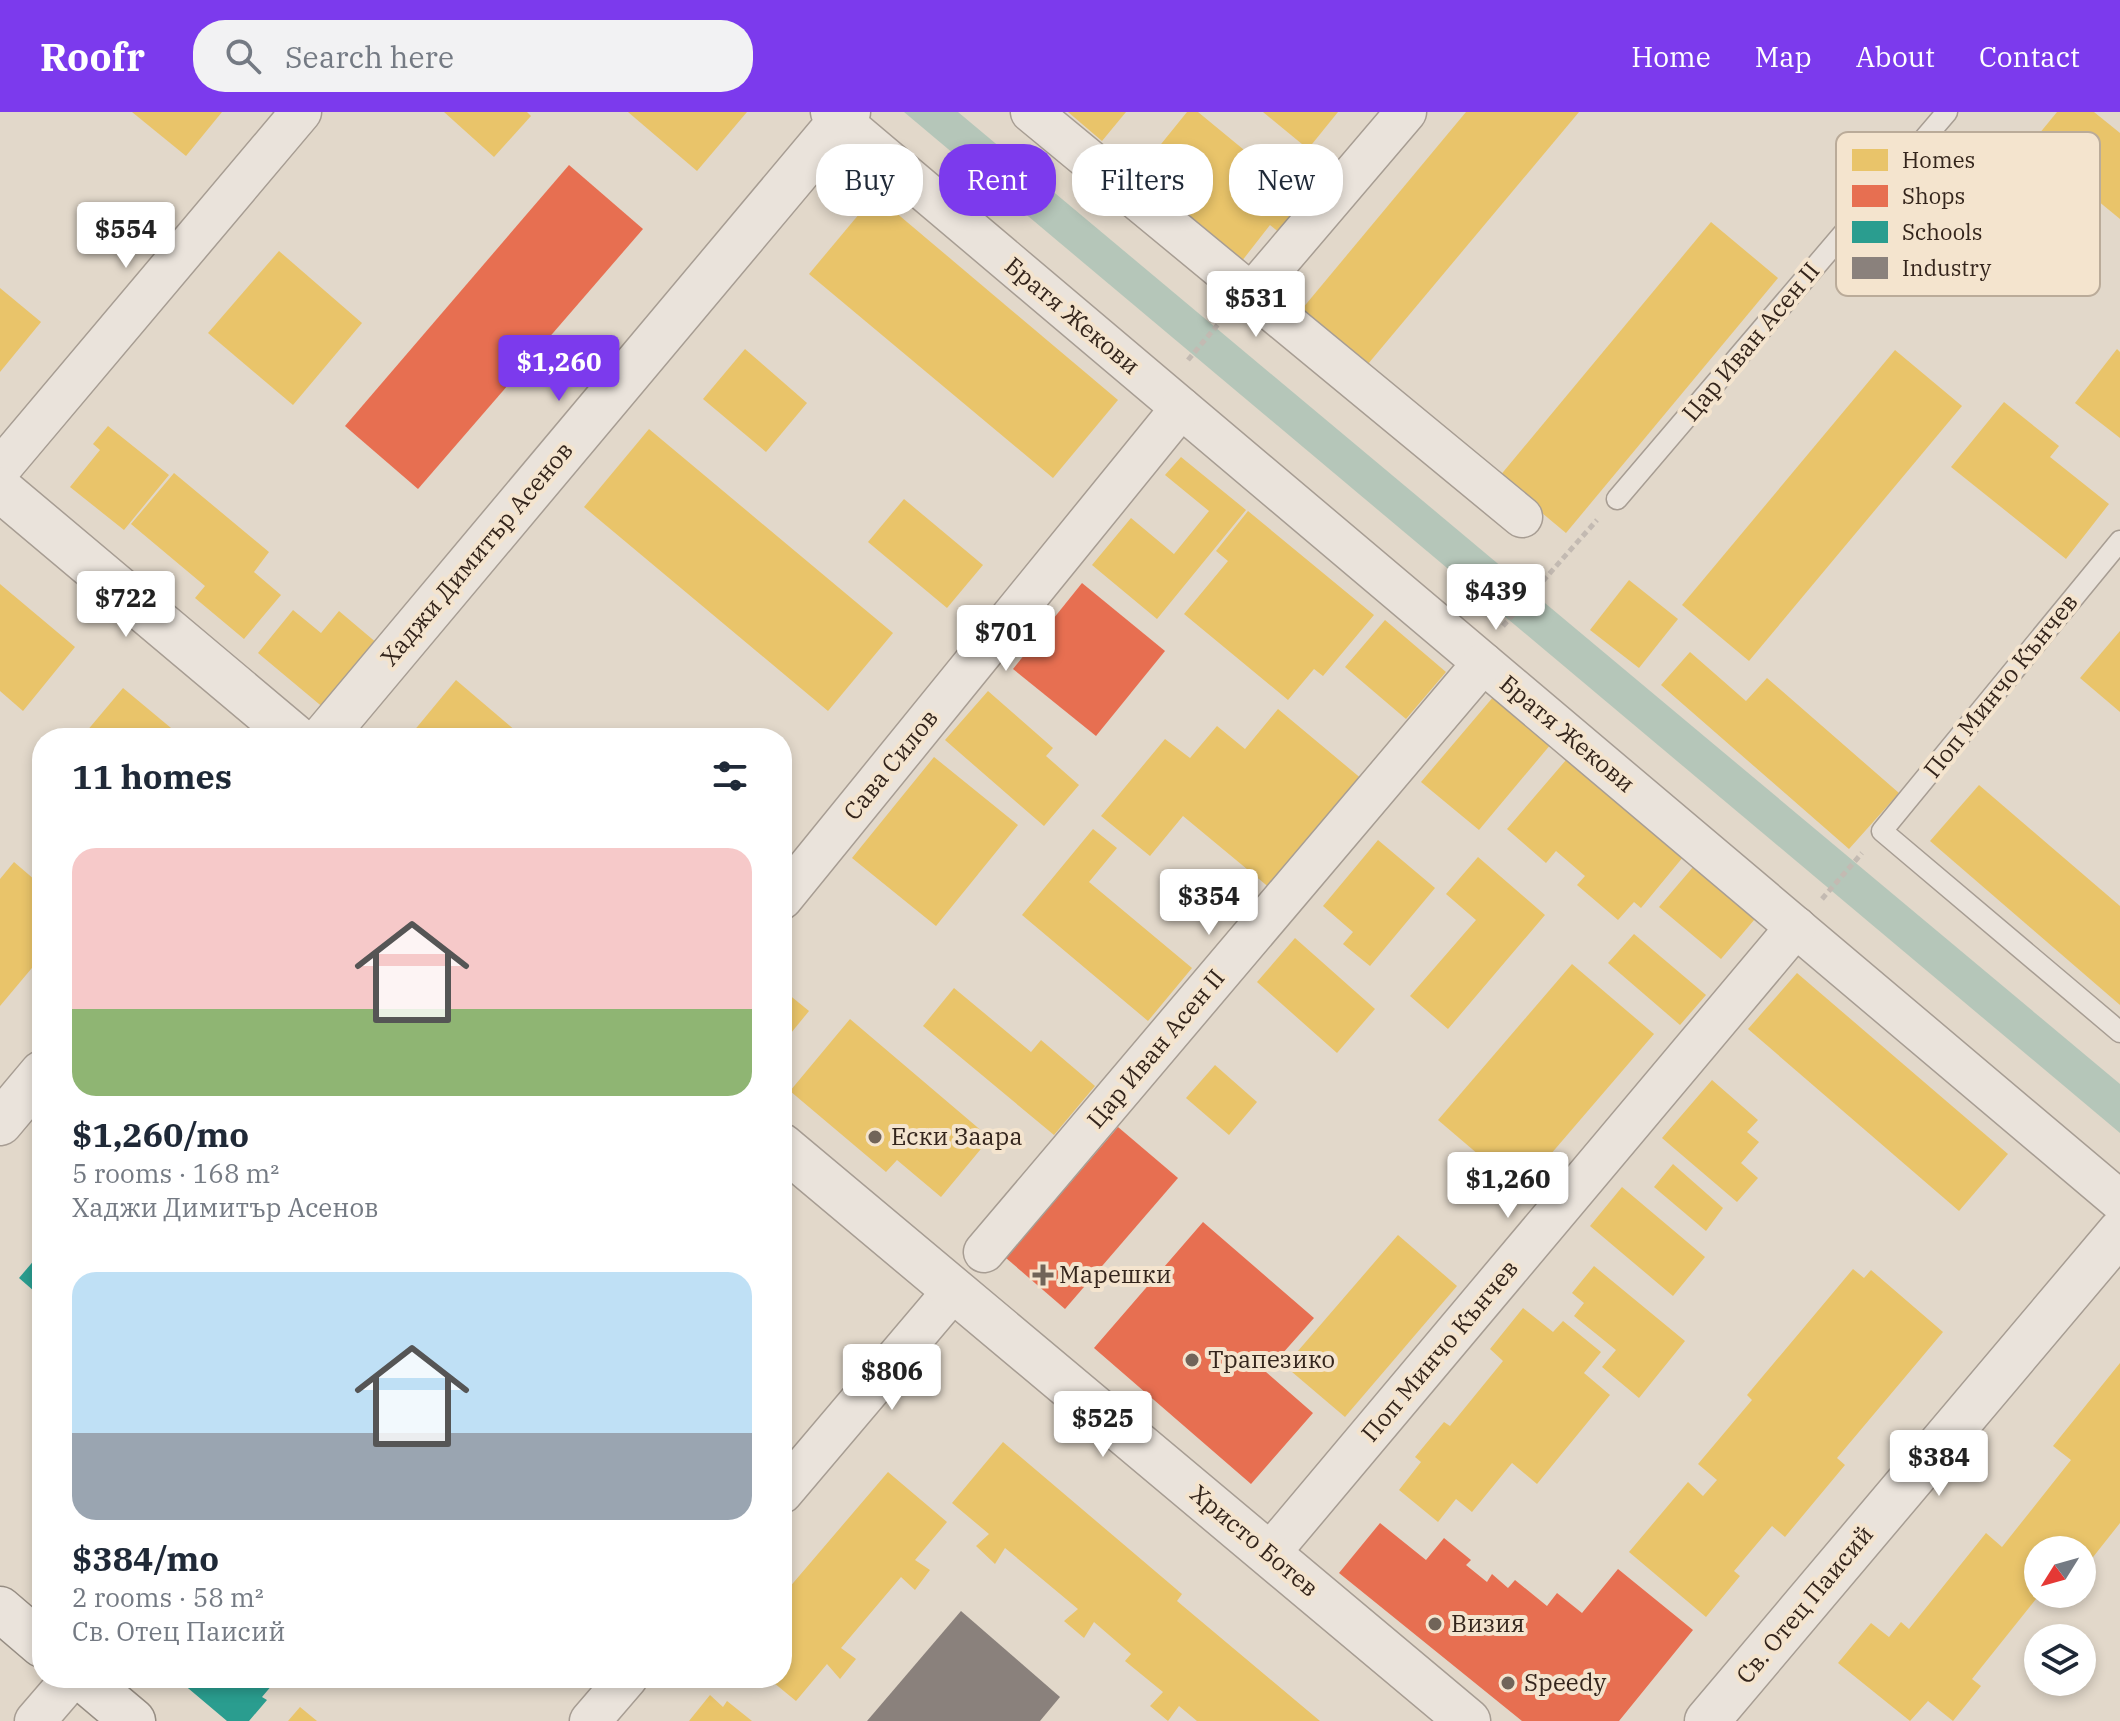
<!DOCTYPE html>
<meta charset="utf-8">
<style>
body{margin:0;font-family:"IBM Plex Serif",serif;background:#f2f2f3;color:#1f2937;height:100vh;display:flex;flex-direction:column;font-size:30px;white-space:nowrap}
*{box-sizing:border-box;margin:0}
p{font-size:26px;color:#747a83}
.icon{flex:none;width:44px;height:44px;fill:none;stroke:currentColor;stroke-width:2;stroke-linecap:round;stroke-linejoin:round}
.map{position:relative;flex:1;overflow:hidden}
.drawer{position:absolute;left:32px;top:616px;width:760px;height:960px;display:flex;flex-direction:column;background:#fff;border-radius:32px;box-shadow:0 4px 12px #0003}
.drawer>*{flex:none}
.guide{position:absolute;left:816px;top:32px;width:760px;height:72px;display:flex;gap:16px}
.needle{width:52px;rotate:233deg}
.fabs{position:absolute;left:2024px;top:1424px;display:grid;gap:16px}
.fabs a{display:grid;place-items:center;width:72px;height:72px;border-radius:50%;background:#fff;box-shadow:0 4px 12px #0003;font-size:40px}
.price{position:absolute;translate:-50% -68px;padding:0 18px;border-radius:8px;background:#fff;color:#222;font-size:26px;line-height:52px;filter:drop-shadow(0 2px 4px #0008)}
.price::after{content:'';position:absolute;left:50%;top:48px;width:24px;height:18px;margin-left:-12px;background:inherit;clip-path:polygon(0 0,100% 0,50% 100%)}
.price.current{background:#7c3aed;color:#fff}
ul{padding:0;list-style:none}
li{display:grid;align-content:center;gap:16px;height:424px;padding:0 40px}
li span{display:grid;place-items:center;height:248px;border-radius:24px;color:#555}
li>.icon{margin-inline-start:auto}
span .icon{width:144px;height:144px;fill:#fffc;stroke-width:1}
li b{font-size:34px}
h2{display:flex;justify-content:space-between;align-items:center;height:96px;padding:0 40px;font-size:34px}
.chip{padding:0 28px;border-radius:32px;background:#fff;box-shadow:0 4px 12px #0003;font-size:28px;line-height:72px}
.chip.current{background:#7c3aed;color:#fff}
header{display:flex;align-items:center;gap:48px;box-sizing:border-box;height:112px;padding:0 40px;background:#7c3aed;color:#fff}
header strong{font-size:38px}
nav{display:flex;gap:44px;margin-inline-start:auto;font-size:28px}
.search{width:560px;height:72px;background:#f2f2f3;display:flex;align-items:center;gap:20px;box-sizing:border-box;padding:0 28px;border-radius:32px;color:#747a83;font-size:30px}
.map>svg:first-child{display:block}
</style>
<header>
<strong>Roofr</strong>
<div class="search"><svg class="icon" aria-label="search" viewBox="0 0 24 24"><circle cx="10" cy="10" r="6"/><path d="M15 15l6 6"/></svg>Search here</div>
<nav><a>Home</a><a>Map</a><a>About</a><a>Contact</a></nav>
</header>
<div class="map">
<svg width="2120" height="1609" viewBox="0 0 2120 1609">
<rect width="100%" height="100%" fill="#e2d8ca"/>
<path fill="#b5c6b9" d="M904 0H958L2120 972V1021Z"/>
<g fill="#e9c46a">
<path d="M132 0H222L186 44Z"/>
<path d="M444 0H527L531 4 494 45Z"/>
<path d="M628 0H747L697 59Z"/>
<path d="M1068 0H1126L1102 29Z"/>
<path d="M1187 0H1198L1312 94 1286 126 1270 113 1238 154 1132 68Z"/>
<path d="M1263 0H1338L1308 37Z"/>
<path d="M1466 0H1579L1368 252 1302 197Z"/>
<path d="M2057 0H2094L2120 21V107L2030 33Z"/>
<path d="M875 83 1118 288 1053 366 809 162Z"/>
<path d="M1711 110 1778 166 1566 421 1499 365Z"/>
<path d="M279 139 362 211 293 293 208 221Z"/>
<path d="M0 176 41 210 0 260Z"/>
<path d="M745 237 807 291 766 340 703 287Z"/>
<path d="M2117 237 2120 240V326L2075 291Z"/>
<path d="M1895 238 1962 294 1749 549 1682 493Z"/>
<path d="M2004 290 2059 334 2050 345 2109 392 2066 447 1951 355Z"/>
<path d="M108 314 169 363 124 418 70 375 100 338 93 332Z"/>
<path d="M649 317 893 521 828 599 584 395Z"/>
<path d="M1181 345 1246 398 1157 507 1092 453 1131 406 1174 442 1209 399 1165 363Z"/>
<path d="M174 361 269 440 254 460 281 483 244 527 195 486 205 474 131 412Z"/>
<path d="M904 387 983 453 947 496 868 430Z"/>
<path d="M1248 399 1374 503 1323 564 1314 557 1288 588 1184 502 1228 449 1216 439Z"/>
<path d="M1629 468 1678 507 1639 556 1590 518Z"/>
<path d="M0 472 75 535 23 599 0 579Z"/>
<path d="M293 498 321 521 339 499 378 532 325 597 258 541Z"/>
<path d="M1385 508 1446 560 1406 607 1345 555Z"/>
<path d="M2120 519V600L2080 566Z"/>
<path d="M1690 540 1746 589 1767 566 1899 681 1849 737 1661 573Z"/>
<path d="M456 568 524 626H408Z"/>
<path d="M123 576 183 626H81Z"/>
<path d="M988 579 1053 636 1046 644 1079 673 1044 714 945 628Z"/>
<path d="M1494 584 1551 632 1479 718 1421 670Z"/>
<path d="M1278 597 1363 668 1271 777 1183 704 1150 744 1101 704 1165 627 1190 646 1217 614 1245 637Z"/>
<path d="M1572 641 1688 739 1641 796 1634 790 1618 808 1577 773 1585 764 1556 739 1546 751 1507 717Z"/>
<path d="M934 645 1018 713 936 814 852 746Z"/>
<path d="M1979 673 2120 794V893L1930 729Z"/>
<path d="M1093 717 1117 736 1089 770 1192 856 1148 909 1022 803Z"/>
<path d="M1378 728 1435 776 1370 854 1343 832 1353 820 1323 794Z"/>
<path d="M1478 745 1545 803 1448 917 1410 884 1476 808 1446 782Z"/>
<path d="M1699 748 1760 801 1721 847 1659 795Z"/>
<path d="M14 750 42 774V844L0 894V767Z"/>
<path d="M1634 822 1706 883 1680 913 1608 851Z"/>
<path d="M1295 826 1375 897 1337 941 1257 870Z"/>
<path d="M1572 852 1654 922 1520 1078 1438 1008Z"/>
<path d="M1797 861 2008 1042 1959 1099 1748 917Z"/>
<path d="M954 876 1031 940 1041 928 1095 974 1054 1023 923 914Z"/>
<path d="M782 877 809 899 782 932Z"/>
<path d="M850 907 990 1026 941 1085 897 1048 886 1060 790 979Z"/>
<path d="M1215 953 1257 990 1229 1023 1186 986Z"/>
<path d="M1712 968 1758 1008 1747 1020 1759 1030 1741 1051 1758 1066 1737 1090 1662 1026Z"/>
<path d="M1673 1052 1723 1096 1706 1119 1654 1075Z"/>
<path d="M1622 1075 1705 1145 1673 1184 1590 1114Z"/>
<path d="M1398 1123 1457 1174 1345 1305 1285 1254Z"/>
<path d="M1594 1154 1685 1229 1639 1286 1602 1255 1616 1238 1574 1204 1584 1191 1572 1181Z"/>
<path d="M1853 1157 1864 1166 1871 1158 1943 1220 1837 1346 1845 1353 1785 1425 1772 1414 1734 1459 1740 1464 1706 1505 1629 1440 1688 1370 1703 1384 1717 1368 1698 1352 1752 1288 1747 1283Z"/>
<path d="M1523 1196 1553 1220 1563 1209 1601 1240 1584 1261 1610 1283 1537 1372 1512 1351 1472 1400 1456 1387 1438 1410 1399 1378 1421 1350 1415 1345 1444 1310 1450 1314 1503 1249 1490 1237Z"/>
<path d="M2120 1251V1411L2082 1459V1438H2038L2040 1482 1972 1567 1981 1574 1953 1609 1928 1589 1910 1609 1838 1551 1871 1511 1889 1525 1901 1510 1909 1517 1986 1421 2002 1435 2071 1348 2053 1334Z"/>
<path d="M1003 1330 1182 1482 1177 1489 1320 1609H1197L1179 1594 1168 1609 1150 1594 1163 1580 1125 1549 1131 1542 1094 1510 1084 1526 1064 1509 1078 1497 1005 1436 995 1452 976 1434 989 1422 952 1391Z"/>
<path d="M888 1360 947 1410 915 1448 930 1458 915 1478 901 1465 841 1536 856 1547 840 1567 827 1552 796 1589 768 1566H782V1484Z"/>
<path d="M710 1583 723 1595 727 1589 752 1609H689Z"/>
<path d="M300 1595 317 1609H288Z"/>
</g>
<g fill="#e76f51">
<path d="M569 53 643 117 418 377 345 314Z"/>
<path d="M1082 471 1165 539 1096 624 1013 557Z"/>
<path d="M1118 1015 1178 1066 1065 1197 1006 1146Z"/>
<path d="M1203 1110 1314 1206 1266 1260 1313 1301 1251 1372 1094 1236Z"/>
<path d="M1380 1411 1426 1448 1444 1426 1471 1448 1466 1453 1487 1470 1492 1462 1508 1476 1515 1468 1547 1494 1557 1481 1582 1501 1618 1457 1693 1518 1619 1609H1522L1339 1461Z"/>
</g>
<g fill="#2a9d8f">
<path d="M42 1139V1186L19 1166Z"/>
<path d="M176 1566H278L262 1585 267 1588 249 1609H227Z"/>
</g>
<path fill="#8a817c" d="M961 1499 1060 1585 1040 1609H867Z"/>
<g fill="none" stroke-linecap="round" stroke-linejoin="round">
<defs>
<g id="service">
<path d="M1617 387 1947 0"/>
<path d="M2120 429 1882 719 2120 920"/>
</g>
<g id="minor">
<path d="M831 0 2120 1089"/>
<path d="M1031 0 1522 405"/>
<path d="M1251 182 1406 0"/>
<path d="M0 357 301 0"/>
<path d="M782 787 1181 296"/>
<path d="M984 1140 1483 551"/>
<path d="M782 1381 954 1178"/>
<path d="M1269 1442 1796 815"/>
<path d="M35 1609 72 1566"/>
<path d="M590 1609 627 1566"/>
</g>
<g id="tertiary">
<path d="M0 377 296 626"/>
<path d="M323 626 848 0"/>
<path d="M0 1011 42 961"/>
<path d="M782 1034 1468 1609"/>
<path d="M1707 1609 2120 1120"/>
</g>
<g id="secondary">
<path d="M0 1497 42 1533"/>
<path d="M82 1566 133 1609"/>
</g>
</defs>
<use href="#service" stroke="#a79d93" stroke-width="23"/>
<use href="#minor" stroke="#a79d93" stroke-width="43"/>
<use href="#tertiary" stroke="#a79d93" stroke-width="47"/>
<use href="#secondary" stroke="#968d83" stroke-width="47"/>
<g stroke="#c3bab2" stroke-width="5" stroke-dasharray="6 4" stroke-linecap="butt">
<path d="M1188 248 1220 210"/>
<path d="M1503 514 1597 408"/>
<path d="M1822 787 1862 741"/>
</g>
<use href="#service" stroke="#eae3db" stroke-width="20"/>
<use href="#minor" stroke="#eae3db" stroke-width="40"/>
<use href="#tertiary" stroke="#eae3db" stroke-width="44"/>
<use href="#secondary" stroke="#eae3db" stroke-width="44"/>
</g>
<g fill="#716459" stroke="#f4e4ce" stroke-width="3">
<circle cx="875" cy="1025" r="8"/>
<path d="M1039 1151h8v8h8v8h-8v8h-8v-8h-8v-8h8z"/>
<circle cx="1192" cy="1248" r="8"/>
<circle cx="1435" cy="1512" r="8"/>
<circle cx="1508" cy="1571" r="8"/>
</g>
<g text-anchor="middle" stroke-width="8" stroke-linejoin="round" paint-order="stroke">
<g font-size="24" fill="#34251c" stroke="#f4e4ce">
<text transform="translate(1072 204) rotate(40)" y="8">Братя Жекови</text>
<text transform="translate(1751 230) rotate(-50)" y="8">Цар Иван Асен II</text>
<text transform="translate(477 442) rotate(-50)" y="8">Хаджи Димитър Асенов</text>
<text transform="translate(2001 574) rotate(-51)" y="8">Поп Минчо Кънчев</text>
<text transform="translate(1567 622) rotate(40)" y="8">Братя Жекови</text>
<text transform="translate(891 653) rotate(-51)" y="8">Сава Силов</text>
<text transform="translate(1156 937) rotate(-50)" y="8">Цар Иван Асен II</text>
<text transform="translate(1440 1239) rotate(-50)" y="8">Поп Минчо Кънчев</text>
<text transform="translate(1254 1429) rotate(40)" y="8">Христо Ботев</text>
<text transform="translate(1805 1493) rotate(-50)" y="8">Св. Отец Паисий</text>
</g>
<g font-size="24" fill="#34251c" stroke="#f4e4ce" text-anchor="start">
<text x="891" y="1033">Ески Заара</text>
<text x="1059" y="1171">Марешки</text>
<text x="1208" y="1256">Трапезико</text>
<text x="1451" y="1520">Визия</text>
<text x="1524" y="1579">Speedy</text>
</g>
</g>
<rect x="1836" y="20" width="264" height="164" rx="12" fill="#f4e4ce" stroke="#baab99" stroke-width="2"/>
<rect x="1852" y="37" width="36" height="22" fill="#e9c46a"/>
<rect x="1852" y="73" width="36" height="22" fill="#e76f51"/>
<rect x="1852" y="109" width="36" height="22" fill="#2a9d8f"/>
<rect x="1852" y="145" width="36" height="22" fill="#8a817c"/>
<g font-size="22" fill="#34251c">
<text x="1902" y="56">Homes</text>
<text x="1902" y="92">Shops</text>
<text x="1902" y="128">Schools</text>
<text x="1902" y="164">Industry</text>
</g>
</svg>
<div class="fabs">
<a><svg class="needle" viewBox="-14 -14 28 28"><path d="M0-13l5 13h-10z" fill="#e53935"/><path d="M0 13l5-13h-10z" fill="#747a83"/></svg></a>
<a><svg class="icon" aria-label="layers" viewBox="0 0 24 24"><path d="M12 4l9 5-9 5-9-5zM3 14l9 5 9-5"/></svg></a>
</div>
<b class="price" style="left:126px;top:158px">$554</b>
<b class="price" style="left:1256px;top:227px">$531</b>
<b class="price current" style="left:559px;top:291px">$1,260</b>
<b class="price" style="left:1496px;top:520px">$439</b>
<b class="price" style="left:126px;top:527px">$722</b>
<b class="price" style="left:1006px;top:561px">$701</b>
<b class="price" style="left:1209px;top:825px">$354</b>
<b class="price" style="left:1508px;top:1108px">$1,260</b>
<b class="price" style="left:892px;top:1300px">$806</b>
<b class="price" style="left:1103px;top:1347px">$525</b>
<b class="price" style="left:1939px;top:1386px">$384</b>
<div class="guide">
<a class="chip">Buy</a>
<a class="chip current">Rent</a>
<a class="chip">Filters</a>
<a class="chip">New</a>
</div>
<section class="drawer">
<h2>11 homes<svg class="icon" aria-label="filters" viewBox="0 0 24 24"><path d="M4 7h16M4 17h16"/><circle cx="9" cy="7" r="2"/><circle cx="15" cy="17" r="2"/></svg></h2>
<ul>
<li><span style="background:linear-gradient(#f6c9c9 65%,#8fb573 0)"><svg class="icon" aria-label="home" viewBox="0 0 24 24"><path d="M3 11l9-7 9 7M6 9v11h12V9"/></svg></span><div><b>$1,260/mo</b><p>5 rooms · 168 m²</p><p>Хаджи Димитър Асенов</p></div></li>
<li><span style="background:linear-gradient(#bfe0f5 65%,#9aa5b1 0)"><svg class="icon" aria-label="home" viewBox="0 0 24 24"><path d="M3 11l9-7 9 7M6 9v11h12V9"/></svg></span><div><b>$384/mo</b><p>2 rooms · 58 m²</p><p>Св. Отец Паисий</p></div></li>
</ul>
</section>
</div>
